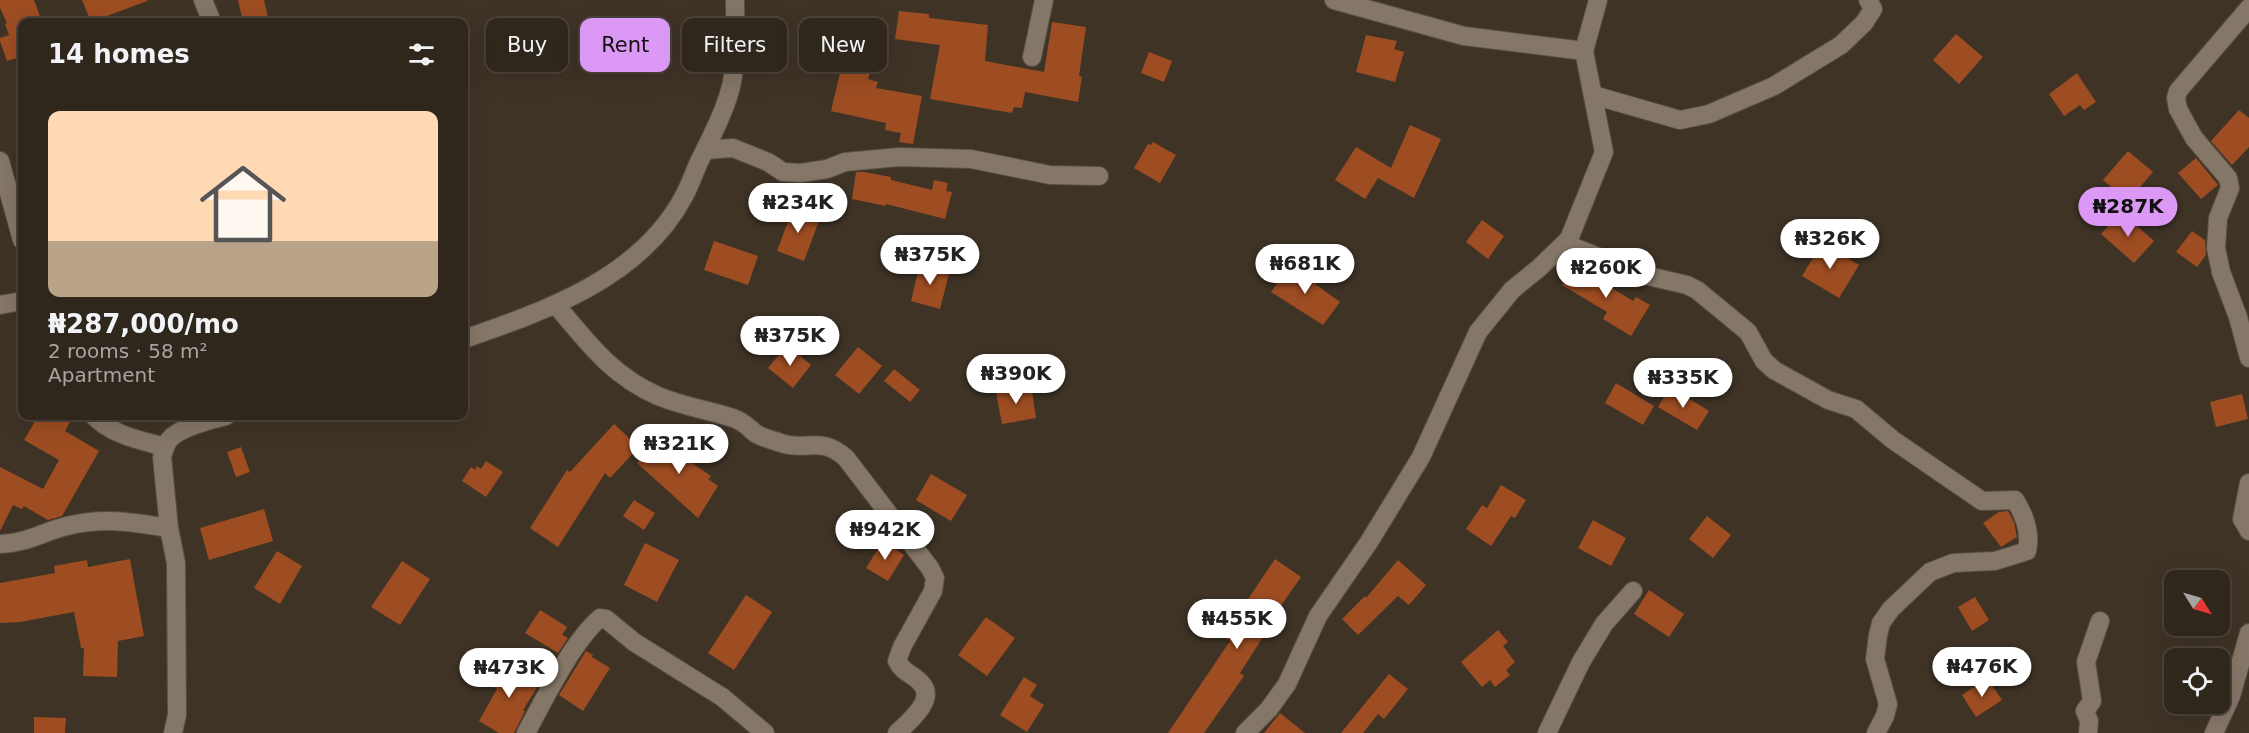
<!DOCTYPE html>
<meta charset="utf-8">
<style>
body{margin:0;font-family:"DejaVu Sans",sans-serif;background:#3b3229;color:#f1f3f6;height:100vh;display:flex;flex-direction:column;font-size:22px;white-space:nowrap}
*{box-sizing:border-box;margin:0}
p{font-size:20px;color:#a7a5a3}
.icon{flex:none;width:33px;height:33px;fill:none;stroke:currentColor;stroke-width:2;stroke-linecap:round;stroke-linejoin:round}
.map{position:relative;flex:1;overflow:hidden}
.panel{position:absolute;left:18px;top:18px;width:450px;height:402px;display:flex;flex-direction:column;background:#2f261c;border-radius:12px;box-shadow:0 6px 24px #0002,0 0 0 2px #4a433b}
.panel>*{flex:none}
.hud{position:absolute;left:486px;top:18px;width:570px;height:54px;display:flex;gap:12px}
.needle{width:39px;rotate:127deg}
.fabs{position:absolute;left:2164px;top:570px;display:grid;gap:12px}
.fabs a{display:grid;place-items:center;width:66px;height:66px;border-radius:12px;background:#2f261c;box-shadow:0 6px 24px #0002,0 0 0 2px #4a433b;font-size:30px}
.price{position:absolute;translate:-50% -51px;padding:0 14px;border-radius:21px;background:#fff;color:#222;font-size:20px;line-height:39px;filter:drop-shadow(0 2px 3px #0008)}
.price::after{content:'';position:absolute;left:50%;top:36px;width:18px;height:14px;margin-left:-9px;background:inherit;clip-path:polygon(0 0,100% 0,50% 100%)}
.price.on{background:#db99f5;color:#111}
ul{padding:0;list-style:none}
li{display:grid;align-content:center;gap:12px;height:318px;padding:0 30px}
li+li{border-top:2px solid #4a433b}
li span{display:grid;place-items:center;height:186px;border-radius:12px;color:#555}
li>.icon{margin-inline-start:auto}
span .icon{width:108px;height:108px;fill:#fffc;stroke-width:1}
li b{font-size:26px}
h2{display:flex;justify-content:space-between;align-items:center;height:72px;padding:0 30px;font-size:26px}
.chip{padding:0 21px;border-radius:12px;background:#2f261c;box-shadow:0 6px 24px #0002,0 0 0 2px #4a433b;font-size:21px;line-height:54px}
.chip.on{background:#db99f5;color:#111}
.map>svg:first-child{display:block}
</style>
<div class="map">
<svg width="2249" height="733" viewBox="0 0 2249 733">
<rect width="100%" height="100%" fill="#3f3326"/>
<g fill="#9e4d22">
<path d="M0 0H34L42 22H22V67L17 58 7 61 0 41V38L9 35 5 24 7 23 0 8Z"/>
<path d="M82 0H147V1L91 22Z"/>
<path d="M238 0H264L269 22H243Z"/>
<path d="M899 11 929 14V18L988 25 985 61 1044 72 1052 22 1086 27 1079 76 1082 77 1078 102 1025 92 1022 108 1014 107 1012 113 930 99 940 45 895 39Z"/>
<path d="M1956 34 1983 57 1959 84 1933 60Z"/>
<path d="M1366 35 1397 41 1394 49 1404 52 1395 82 1356 72Z"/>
<path d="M1149 52 1172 61 1164 82 1141 73Z"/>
<path d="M846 67 870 72 868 79 878 82 876 88 922 96 913 144 899 142 901 133 885 130 886 123 831 111 840 73 844 74Z"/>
<path d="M2077 73 2096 102 2084 110 2080 105 2064 116 2049 94Z"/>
<path d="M2239 110 2249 118V147L2232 165 2211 141Z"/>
<path d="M1410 125 1441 139 1414 198 1378 178 1365 199 1335 180 1356 147 1391 168Z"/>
<path d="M1153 142 1176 155 1160 183 1134 168 1148 144 1151 145Z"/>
<path d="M2128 151 2153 172 2128 201 2103 180Z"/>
<path d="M2196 158 2218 185 2201 199 2178 173Z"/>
<path d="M856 172H864L891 177V180L932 190 934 180 948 183 946 191 952 192 945 219 886 204V206L852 199Z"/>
<path d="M793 208 820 218 804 261 777 251Z"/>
<path d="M2121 212 2154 241 2134 263 2101 234Z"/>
<path d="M1482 220 1504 236 1488 259 1466 242Z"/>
<path d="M2192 231 2205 240 2206 255 2197 267 2176 252Z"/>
<path d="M714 241 758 256 748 285 704 270Z"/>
<path d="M1822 243 1859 265 1839 298 1802 276Z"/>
<path d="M1576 261 1604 278 1602 282 1633 301 1636 297 1650 305 1631 336 1603 319 1607 312 1562 285Z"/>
<path d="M920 263 950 270 940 309 911 301Z"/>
<path d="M1292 263 1318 281 1315 284 1340 302 1323 325 1271 292Z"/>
<path d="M787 345 811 365 793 388 768 368Z"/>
<path d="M858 347 882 366 859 394 835 375Z"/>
<path d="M894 369 920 390 910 402 884 381Z"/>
<path d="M1616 383 1654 406 1643 425 1605 403Z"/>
<path d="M1031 385 1036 418 1002 424 996 392Z"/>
<path d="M1670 387 1709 411 1697 430 1658 407Z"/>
<path d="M2242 394 2248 419 2216 427 2210 402Z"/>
<path d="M38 416H73L65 431 99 451 62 516 48 520 24 506 22 509 13 505 0 531V467L43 489 59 460 24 440Z"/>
<path d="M614 424 639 447 610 478 605 473 558 547 530 528 567 470 570 472Z"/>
<path d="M664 434 685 453 682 456 711 476 708 479 718 486 698 518 637 463Z"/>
<path d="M241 447 250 472 236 477 227 452Z"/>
<path d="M486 461 503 472 486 497 462 481 471 467 475 470 477 466 481 469Z"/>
<path d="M931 474 967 495 951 521 916 500Z"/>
<path d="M1501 485 1526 500 1515 518 1511 516 1491 546 1466 529 1482 505 1487 508Z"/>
<path d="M634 500 655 513 644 530 623 516Z"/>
<path d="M264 509 273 541 209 560 200 528Z"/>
<path d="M2008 511 2014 522 2017 537 2001 547 1983 523 1999 512Z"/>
<path d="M1707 516 1731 535 1713 558 1689 539Z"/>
<path d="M1593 520 1626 538 1611 566 1578 548Z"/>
<path d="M883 541 904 555 888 581 866 568Z"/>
<path d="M645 543 679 560 657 602 624 585Z"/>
<path d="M277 551 302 566 280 604 254 588Z"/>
<path d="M130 559 144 636 118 641 117 677 83 676 84 648H81L74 612 20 622 0 623V583L55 573 54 566 87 560 88 567Z"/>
<path d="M1275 559 1301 577 1268 624 1270 626 1240 673 1244 676 1204 733H1168L1230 641 1223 636Z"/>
<path d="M1398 560 1426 585 1409 605 1398 596 1358 635 1342 619 1365 596 1366 598Z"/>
<path d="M402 561 430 579 400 625 371 607Z"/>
<path d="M1649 590 1684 614 1669 637 1634 614Z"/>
<path d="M746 595 772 612 734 670 708 653Z"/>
<path d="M1975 597 1989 620 1972 631 1958 607Z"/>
<path d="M540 610 567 627 562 635 568 638 558 653 525 633Z"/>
<path d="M986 617 1015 638 987 676 958 655Z"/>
<path d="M1498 630 1508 642 1503 646 1515 662 1506 670 1510 675 1495 687 1490 680 1482 687 1461 662Z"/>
<path d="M586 651 593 655 592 657 610 668 583 711 559 695Z"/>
<path d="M505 660 540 683 523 710 525 711 514 733H499L479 721 497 689 490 685Z"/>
<path d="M1389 674 1408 689 1384 719 1378 714 1363 733H1341Z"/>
<path d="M1024 677 1037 685 1030 696 1044 705 1027 732 1000 715Z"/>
<path d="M1987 678 2002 700 1976 717 1962 695Z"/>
<path d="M1280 713 1305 733H1264Z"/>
<path d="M34 717 66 718 65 733H34Z"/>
</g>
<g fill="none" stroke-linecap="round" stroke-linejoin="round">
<defs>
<g id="street">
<path d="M203 0 212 22"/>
<path d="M2249 8 2178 91 2176 98 2178 109 2194 138 2228 178 2230 188 2218 218 2216 248 2221 272 2238 317 2249 358"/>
<path d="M1584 51 1598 0"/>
<path d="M1032 57 1044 0"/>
<path d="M1593 95 1680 120 1709 114 1774 86 1841 45 1864 23 1873 9 1868 0"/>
<path d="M705 150 733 148 768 162 783 172 801 173 827 169 845 162 899 157 971 159 1050 175 1099 176"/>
<path d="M0 161 22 240"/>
<path d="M1566 244 1644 275 1687 285 1697 290 1748 332 1764 361 1774 370 1828 400 1856 409 1893 440 1982 501 2015 500C2025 516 2031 533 2027 551L1995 561 1953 563 1930 572 1891 609 1881 623 1878 635 1875 659 1888 704 1885 716 1876 733"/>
<path d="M0 305 22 301"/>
<path d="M556 305C588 343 611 375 658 396 682 406 708 410 733 418 743 421 748 427 755 433 762 438 773 440 781 443 807 452 820 435 846 458L930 568 935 578 933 591 902 647 897 661C903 673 913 674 921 683 937 700 908 722 897 733"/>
<path d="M464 339C545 311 641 278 684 196 690 185 694 173 699 162 711 137 726 110 732 82 737 56 735 27 735 0"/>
<path d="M94 416C112 435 140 440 165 447"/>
<path d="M2249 483 2242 519 2249 531"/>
<path d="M0 544C28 543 42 532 67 526 105 517 131 522 169 528"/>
<path d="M173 733 177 715 176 563 169 528 162 457C164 451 165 445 169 440 179 427 211 420 226 416"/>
<path d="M526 733C544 700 572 642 600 618L606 619 634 642 722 697 765 733"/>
<path d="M1245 733 1269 709 1287 684 1318 616 1369 542 1421 457 1478 332 1512 290 1539 268 1569 239 1604 152 1584 51 1464 36 1334 0"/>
<path d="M1547 733 1581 662 1604 624 1633 591"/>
<path d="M2088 733 2089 721 2085 711 2092 701 2086 662 2100 621"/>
<path d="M2214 733 2231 696 2249 633"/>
</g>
</defs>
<use href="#street" stroke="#594f43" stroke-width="20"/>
<use href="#street" stroke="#857768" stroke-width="18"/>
</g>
</svg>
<div class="fabs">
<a><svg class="needle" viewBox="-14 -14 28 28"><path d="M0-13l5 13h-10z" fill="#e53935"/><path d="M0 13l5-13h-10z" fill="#a7a5a3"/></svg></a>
<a><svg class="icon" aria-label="locate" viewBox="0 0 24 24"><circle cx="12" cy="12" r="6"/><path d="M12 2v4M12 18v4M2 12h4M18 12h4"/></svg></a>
</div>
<b class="price" style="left:798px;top:234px">₦234K</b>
<b class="price on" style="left:2128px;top:238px">₦287K</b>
<b class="price" style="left:1830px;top:270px">₦326K</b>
<b class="price" style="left:930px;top:286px">₦375K</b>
<b class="price" style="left:1305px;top:295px">₦681K</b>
<b class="price" style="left:1606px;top:299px">₦260K</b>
<b class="price" style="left:790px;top:367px">₦375K</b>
<b class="price" style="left:1016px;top:405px">₦390K</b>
<b class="price" style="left:1683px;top:409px">₦335K</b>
<b class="price" style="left:679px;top:475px">₦321K</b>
<b class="price" style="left:885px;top:561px">₦942K</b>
<b class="price" style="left:1237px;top:650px">₦455K</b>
<b class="price" style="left:1982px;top:698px">₦476K</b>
<b class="price" style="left:509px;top:699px">₦473K</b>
<div class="hud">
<a class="chip">Buy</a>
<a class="chip on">Rent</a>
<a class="chip">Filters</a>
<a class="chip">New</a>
</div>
<section class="panel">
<h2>14 homes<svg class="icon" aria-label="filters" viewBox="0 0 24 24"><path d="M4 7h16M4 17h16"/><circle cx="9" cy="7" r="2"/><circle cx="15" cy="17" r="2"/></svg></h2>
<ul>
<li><span style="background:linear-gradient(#ffd9b3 70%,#b9a48a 0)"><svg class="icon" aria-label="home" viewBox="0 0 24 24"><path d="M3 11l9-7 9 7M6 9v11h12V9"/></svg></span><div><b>₦287,000/mo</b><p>2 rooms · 58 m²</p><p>Apartment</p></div></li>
</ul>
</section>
</div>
